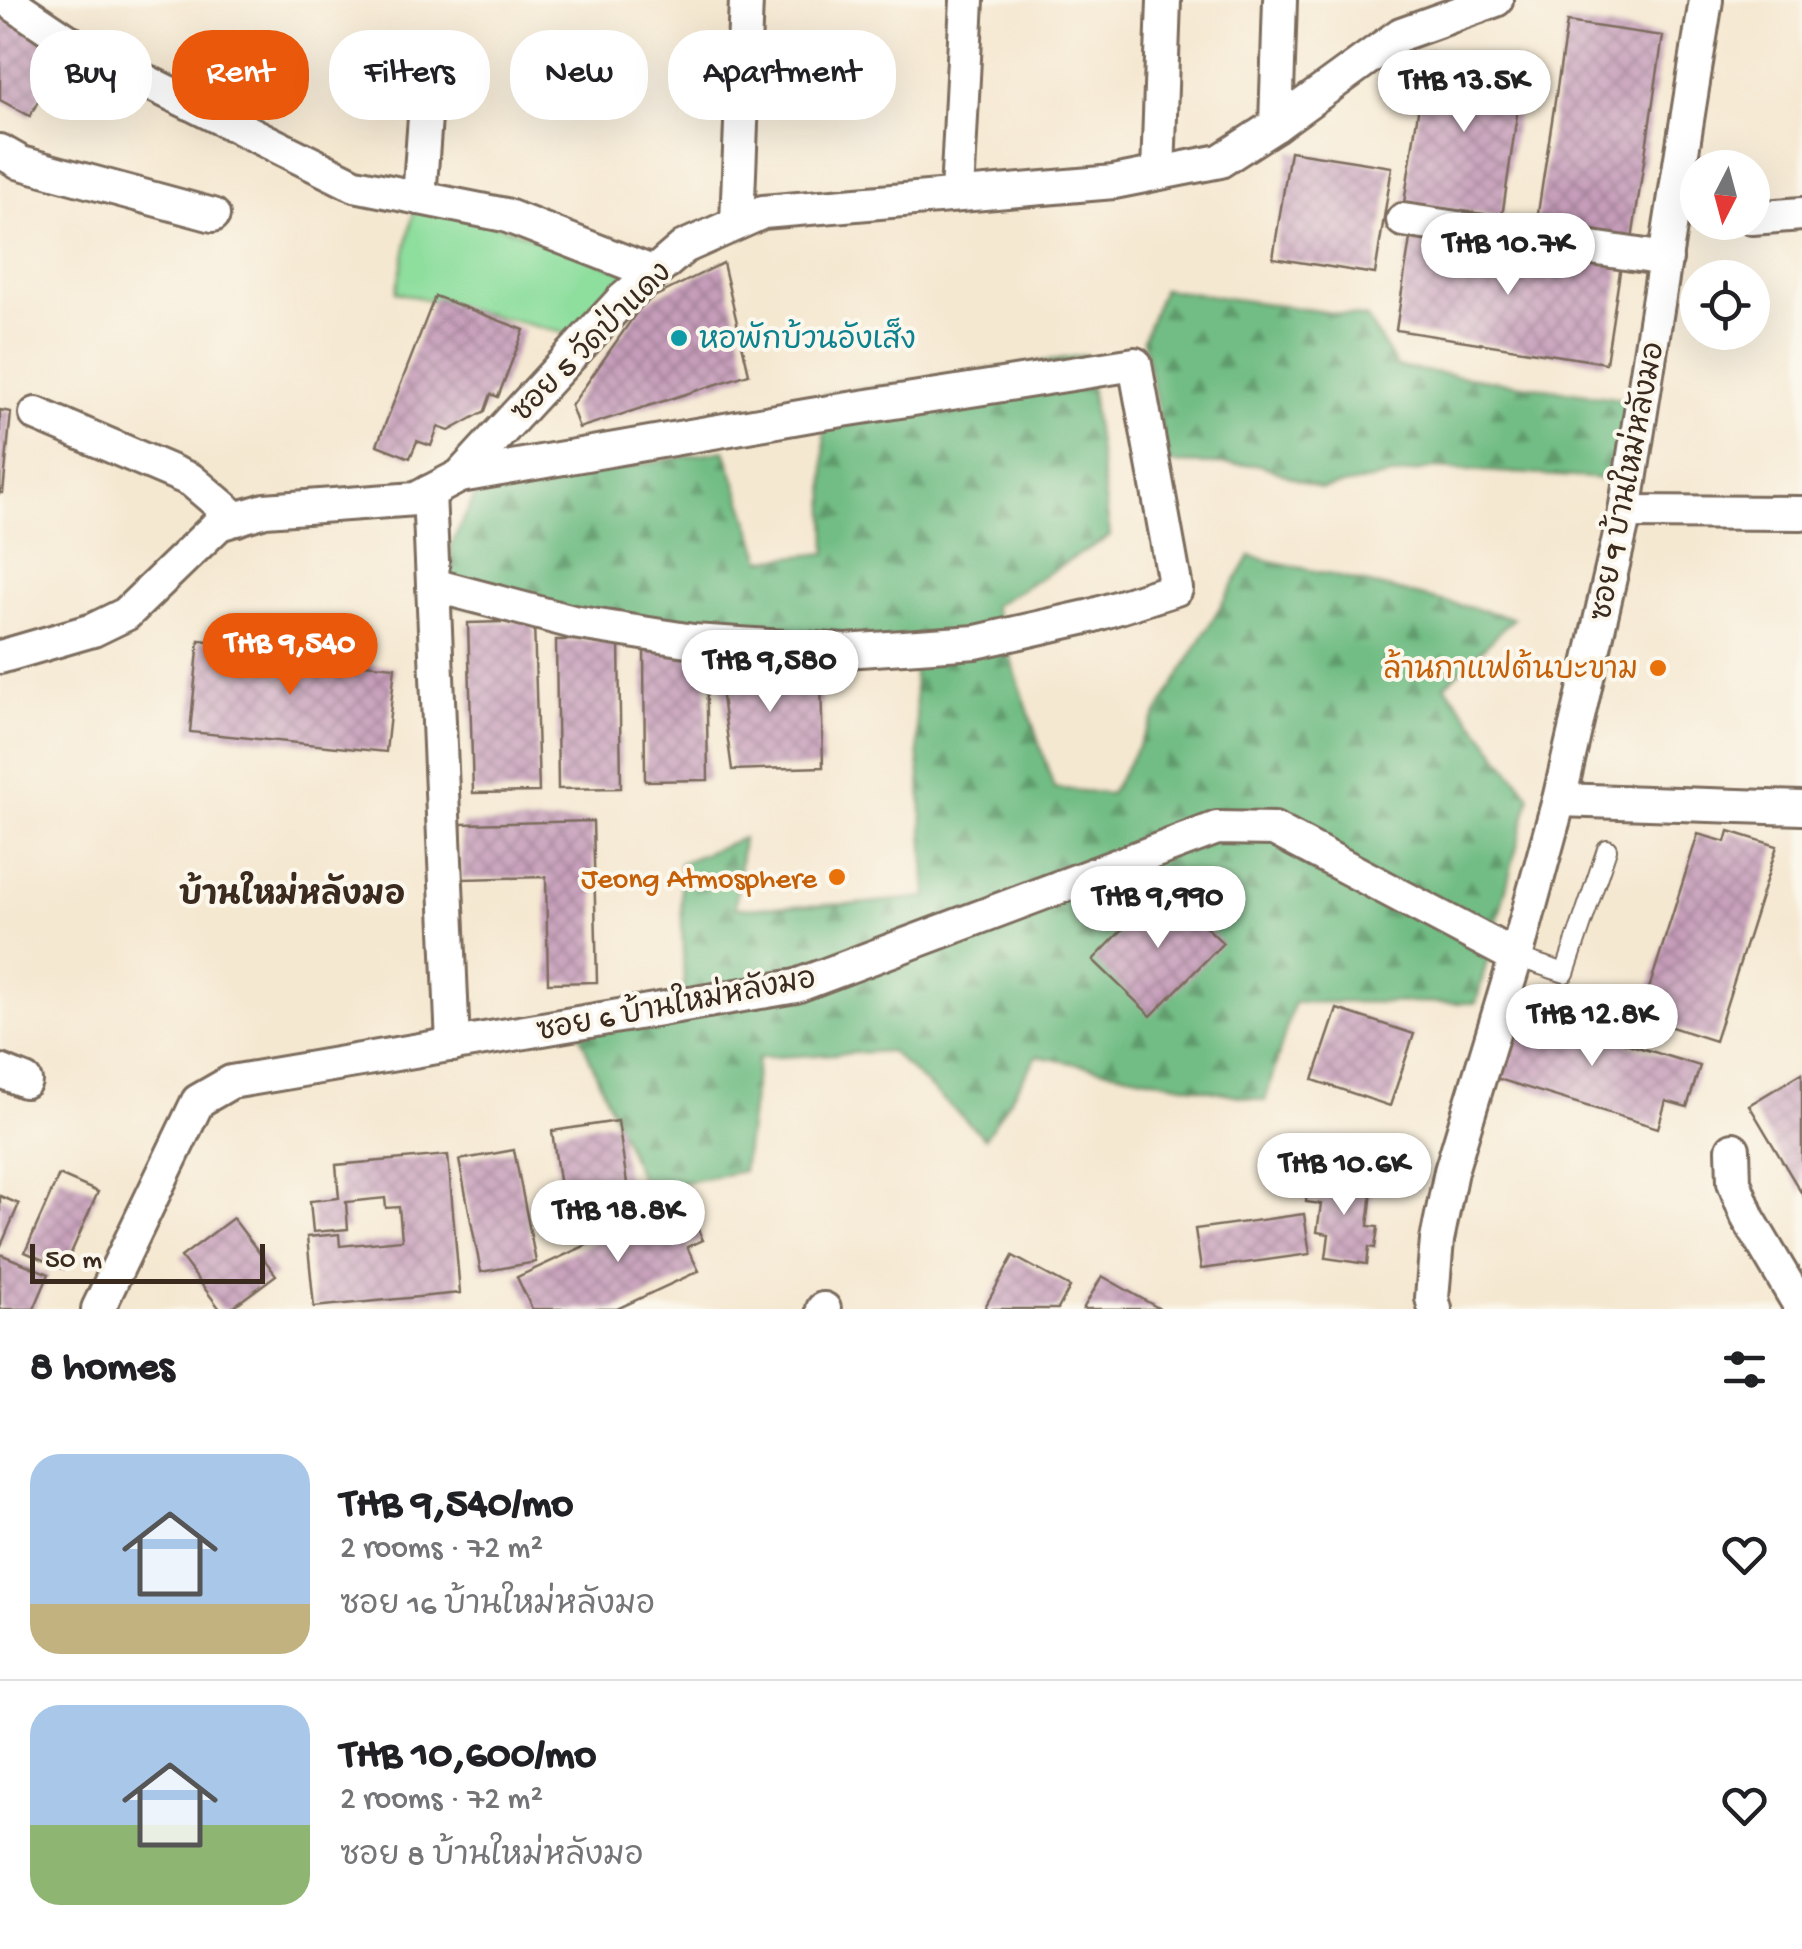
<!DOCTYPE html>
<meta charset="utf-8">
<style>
body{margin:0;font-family:"Gochi Hand","Playpen Sans Thai",sans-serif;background:#f6f6f6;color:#202124;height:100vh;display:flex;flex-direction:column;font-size:38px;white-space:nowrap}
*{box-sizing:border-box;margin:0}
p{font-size:32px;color:#757577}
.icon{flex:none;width:55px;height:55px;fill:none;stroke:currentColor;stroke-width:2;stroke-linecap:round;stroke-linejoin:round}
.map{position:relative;height:1309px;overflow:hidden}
.panel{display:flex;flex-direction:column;background:#fff;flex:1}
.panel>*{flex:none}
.hud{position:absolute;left:30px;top:30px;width:1000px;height:90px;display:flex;gap:20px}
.needle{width:65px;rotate:186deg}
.fabs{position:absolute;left:1680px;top:150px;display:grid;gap:20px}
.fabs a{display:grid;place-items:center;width:90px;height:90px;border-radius:50%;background:#fff;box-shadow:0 10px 40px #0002;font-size:50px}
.scale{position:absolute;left:30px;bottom:25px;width:235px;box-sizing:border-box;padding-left:10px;border:5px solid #3b2a1e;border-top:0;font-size:28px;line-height:35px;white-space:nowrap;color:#3b2a1e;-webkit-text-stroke:8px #fbf7ec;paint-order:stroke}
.price{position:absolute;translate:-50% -85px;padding:0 22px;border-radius:35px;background:#fff;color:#222;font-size:32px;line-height:65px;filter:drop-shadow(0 2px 5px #0008)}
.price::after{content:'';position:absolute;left:50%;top:60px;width:30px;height:22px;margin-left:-15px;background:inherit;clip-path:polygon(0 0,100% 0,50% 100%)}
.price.on{background:#ea580c;color:#fff}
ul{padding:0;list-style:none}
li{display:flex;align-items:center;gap:30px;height:250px;padding:0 30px}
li+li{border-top:2px solid #e0e0e0}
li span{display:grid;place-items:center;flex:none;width:280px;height:200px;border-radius:30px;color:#555}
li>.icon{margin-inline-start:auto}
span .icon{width:120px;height:120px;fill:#fffc;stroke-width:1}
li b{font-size:42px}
h2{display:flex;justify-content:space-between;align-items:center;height:120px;padding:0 30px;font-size:42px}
.tag{padding:0 35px;border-radius:40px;background:#fff;box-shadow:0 10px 40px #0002;font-size:35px;line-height:90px}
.tag.on{background:#ea580c;color:#fff}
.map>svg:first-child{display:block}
</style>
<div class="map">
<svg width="1802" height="1309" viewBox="0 0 1802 1309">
<defs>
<pattern id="forest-firs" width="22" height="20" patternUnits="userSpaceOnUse" patternTransform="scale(2.5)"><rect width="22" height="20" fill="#72bd85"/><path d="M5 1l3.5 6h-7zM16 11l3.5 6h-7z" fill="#5f9a6c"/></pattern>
<pattern id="building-cross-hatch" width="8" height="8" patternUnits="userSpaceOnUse" patternTransform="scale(2.5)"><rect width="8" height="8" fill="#c69dba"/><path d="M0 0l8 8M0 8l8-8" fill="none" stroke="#a28097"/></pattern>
</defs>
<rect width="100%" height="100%" fill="#fbf7ec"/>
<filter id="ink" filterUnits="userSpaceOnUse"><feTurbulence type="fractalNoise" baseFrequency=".01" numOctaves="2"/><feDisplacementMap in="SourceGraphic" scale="20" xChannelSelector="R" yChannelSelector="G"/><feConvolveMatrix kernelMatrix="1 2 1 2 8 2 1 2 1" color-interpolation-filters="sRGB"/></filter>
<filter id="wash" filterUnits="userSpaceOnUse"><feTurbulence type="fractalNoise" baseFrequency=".0048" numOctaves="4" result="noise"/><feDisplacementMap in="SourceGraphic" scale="40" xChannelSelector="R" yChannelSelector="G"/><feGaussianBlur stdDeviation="2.25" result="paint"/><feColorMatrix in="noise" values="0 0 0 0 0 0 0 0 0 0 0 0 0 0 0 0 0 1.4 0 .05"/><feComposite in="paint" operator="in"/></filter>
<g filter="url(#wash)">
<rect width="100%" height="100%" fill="#f5e8d1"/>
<path fill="#8ede9e" stroke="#64845e" stroke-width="2.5" d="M415 206 504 227 628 272 580 337 396 292Z"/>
<g fill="url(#forest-firs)" stroke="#567452" stroke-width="2.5">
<path d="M1163 289 1367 318 1397 367 1629 400 1621 480 1435 468 1321 489 1261 465 1169 463 1143 339Z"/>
<path d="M1086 355 1110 536 993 606 1054 788 1110 794 1250 556 1514 618 1445 685 1530 796 1476 1003 1294 1002 1265 1101 1037 1056 985 1138 890 1051 758 1058 743 1171 645 1190 578 1030 685 1010 680 863 743 838 735 908 857 904 927 897 913 659 450 605 451 545 477 492 725 450 762 560 827 553 823 395Z"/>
</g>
<g id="blocks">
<g fill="url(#building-cross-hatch)">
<path d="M0 13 52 41 48 48 62 56 30 116 0 100Z"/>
<path d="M1567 22 1663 36 1632 240 1536 226Z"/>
<path d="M1427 52 1524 67 1502 217 1404 203Z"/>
<path d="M1290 151 1392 167 1375 274 1273 258Z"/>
<path d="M1411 232 1621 265 1606 363 1396 330Z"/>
<path d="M723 263 749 374 579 428 571 406 644 302Z"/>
<path d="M435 296 524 330 498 397 491 394 485 411 449 431 438 427 431 446 417 441 410 458 377 445Z"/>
<path d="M0 410 11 412 3 493H0Z"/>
<path d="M534 621 539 792 473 793 468 623Z"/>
<path d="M234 635 253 637 252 653 395 667 386 752 190 732 199 640 233 644Z"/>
<path d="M556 640H619L621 788 558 789Z"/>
<path d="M644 647H706L708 780 645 781Z"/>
<path d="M763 649 766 679 821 674 823 767 732 770 716 653Z"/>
<path d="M593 821 597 982 548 983 546 877 462 879 461 824Z"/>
<path d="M1729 831 1777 846 1715 1041 1640 1017 1698 834 1726 842Z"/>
<path d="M1164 887 1223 943 1151 1016 1093 960Z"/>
<path d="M1337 1009 1414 1034 1390 1106 1313 1080Z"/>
<path d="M1513 1009 1700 1066 1687 1107 1666 1101 1658 1128 1492 1077Z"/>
<path d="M1802 1073V1194L1749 1105Z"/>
<path d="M618 1121 631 1211 580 1241 564 1216 552 1131Z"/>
<path d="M514 1150 536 1262 481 1272 459 1160Z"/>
<path d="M448 1155 460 1293 314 1307 307 1237 339 1234 340 1246 402 1240 399 1207 386 1208 385 1198 346 1202 348 1229 313 1232 310 1201 339 1198 336 1165Z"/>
<path d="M59 1175 98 1192 64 1269 25 1252Z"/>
<path d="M1336 1176 1354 1179 1353 1188 1372 1191 1368 1226 1378 1227 1375 1248 1369 1247 1367 1264 1326 1258 1329 1234 1317 1232 1321 1204 1306 1202 1308 1179 1335 1182Z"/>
<path d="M0 1196 19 1204 0 1248Z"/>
<path d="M684 1200 703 1240 687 1247 699 1271 617 1309H532L517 1277Z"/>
<path d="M1304 1214 1310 1254 1201 1269 1195 1229Z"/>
<path d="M233 1218 276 1275 230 1309H220L181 1257Z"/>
<path d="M0 1254 49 1274 34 1309H0Z"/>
<path d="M1013 1256 1070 1287 1058 1309H984Z"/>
<path d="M1102 1276 1160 1309H1083Z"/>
</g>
</g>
</g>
<g filter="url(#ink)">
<use href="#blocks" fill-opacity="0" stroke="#7c6c5d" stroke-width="2.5"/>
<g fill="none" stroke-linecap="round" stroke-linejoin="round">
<defs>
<path id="lane" d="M1516 957 1565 973 1607 849"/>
<g id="street">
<path d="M7 0 77 47 355 185 505 215 654 273"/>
<path d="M383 66 428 77 419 198"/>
<path d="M1276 125 1280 0"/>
<path d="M0 151 21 163 213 215"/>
<path d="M1158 173 1164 0"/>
<path d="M957 194 967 0"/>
<path d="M1752 218 1802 214"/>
<path d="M1403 220 1666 259"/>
<path d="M737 223 746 0"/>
<path d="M36 414 191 480 237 519"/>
<path d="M429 492 453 1045"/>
<path d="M1625 512 1802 513"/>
<path d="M433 585 573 622 693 641 845 651 976 642 1091 616 1176 589 1135 364 811 415 460 476"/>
<path d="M0 657 93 630 126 614 219 524 265 510 416 499 460 476 621 301 684 247 763 212 1114 182 1220 161 1276 125 1401 34 1496 0"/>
<path d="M1559 800 1802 808"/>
<path d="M0 1071 25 1081"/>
<path d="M1733 1149 1734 1182 1748 1218 1802 1309"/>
<path d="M98 1309 198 1101 231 1082 796 986 1217 828 1274 829 1516 957"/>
<path d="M823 1309H824"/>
<path d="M1435 1309 1432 1298 1437 1240 1451 1171 1516 957 1559 800 1625 512 1706 0"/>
</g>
</defs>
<use href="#lane" stroke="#7c6c5d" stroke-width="22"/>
<use href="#street" stroke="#7c6c5d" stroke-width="38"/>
<use href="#lane" stroke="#fff" stroke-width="18"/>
<use href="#street" stroke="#fff" stroke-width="32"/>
</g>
</g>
<circle fill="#0f9aa8" stroke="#fbf7ec" stroke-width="4" cx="679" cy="338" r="10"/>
<g fill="#e8710a" stroke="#fbf7ec" stroke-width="4">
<circle cx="1658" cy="668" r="10"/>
<circle cx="837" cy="877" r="10"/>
</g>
<g text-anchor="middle" stroke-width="8" stroke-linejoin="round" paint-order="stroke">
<g font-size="30" fill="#0d838f" stroke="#fbf7ec" text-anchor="start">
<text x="699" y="348">หอพักบ้วนอังเส็ง</text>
</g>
<g font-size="30" fill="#3b2a1e" stroke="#fbf7ec">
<text transform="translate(590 341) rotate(-45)" y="10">ซอย 5 วัดป่าแดง</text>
<text transform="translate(1626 481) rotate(-79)" y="10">ซอย 9 บ้านใหม่หลังมอ</text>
<text transform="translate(676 1003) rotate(-11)" y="10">ซอย 6 บ้านใหม่หลังมอ</text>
</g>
<g font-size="30" fill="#c56008" stroke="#fbf7ec" text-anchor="end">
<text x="1638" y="678">ล้านกาแฟต้นบะขาม</text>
<text x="817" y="887">Jeong Atmosphere</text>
</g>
<g font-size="32" font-weight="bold" fill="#3b2a1e" stroke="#fbf7ec">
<text x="292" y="904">บ้านใหม่หลังมอ</text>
</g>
</g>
</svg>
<div class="fabs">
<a><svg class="needle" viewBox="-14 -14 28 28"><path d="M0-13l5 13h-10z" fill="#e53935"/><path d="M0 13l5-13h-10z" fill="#757577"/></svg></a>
<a><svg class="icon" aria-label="locate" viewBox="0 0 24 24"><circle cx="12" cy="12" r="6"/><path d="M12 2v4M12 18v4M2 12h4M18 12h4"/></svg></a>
</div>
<div class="scale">50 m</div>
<b class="price" style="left:1464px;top:135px">THB 13.5K</b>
<b class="price" style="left:1508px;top:298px">THB 10.7K</b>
<b class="price on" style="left:290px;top:698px">THB 9,540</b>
<b class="price" style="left:770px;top:715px">THB 9,580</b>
<b class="price" style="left:1158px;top:951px">THB 9,990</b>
<b class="price" style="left:1592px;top:1069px">THB 12.8K</b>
<b class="price" style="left:1344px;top:1218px">THB 10.6K</b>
<b class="price" style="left:618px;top:1265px">THB 18.8K</b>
<div class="hud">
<a class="tag">Buy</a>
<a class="tag on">Rent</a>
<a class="tag">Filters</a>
<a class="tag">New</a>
<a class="tag">Apartment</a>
</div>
</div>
<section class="panel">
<h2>8 homes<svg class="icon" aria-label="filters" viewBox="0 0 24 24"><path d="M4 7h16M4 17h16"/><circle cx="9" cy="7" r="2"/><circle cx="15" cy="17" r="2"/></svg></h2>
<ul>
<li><span style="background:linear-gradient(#a9c7e8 75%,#c2b280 0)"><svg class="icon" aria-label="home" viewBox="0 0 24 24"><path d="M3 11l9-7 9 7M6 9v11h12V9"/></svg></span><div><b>THB 9,540/mo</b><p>2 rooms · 72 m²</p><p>ซอย 16 บ้านใหม่หลังมอ</p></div><svg class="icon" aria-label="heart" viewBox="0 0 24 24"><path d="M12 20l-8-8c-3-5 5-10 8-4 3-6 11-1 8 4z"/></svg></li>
<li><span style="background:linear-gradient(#a9c7e8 60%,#8fb573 0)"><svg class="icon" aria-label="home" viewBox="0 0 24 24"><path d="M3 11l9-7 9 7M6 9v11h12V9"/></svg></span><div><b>THB 10,600/mo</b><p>2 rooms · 72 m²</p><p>ซอย 8 บ้านใหม่หลังมอ</p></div><svg class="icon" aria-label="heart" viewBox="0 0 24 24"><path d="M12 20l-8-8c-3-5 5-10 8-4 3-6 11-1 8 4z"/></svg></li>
</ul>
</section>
